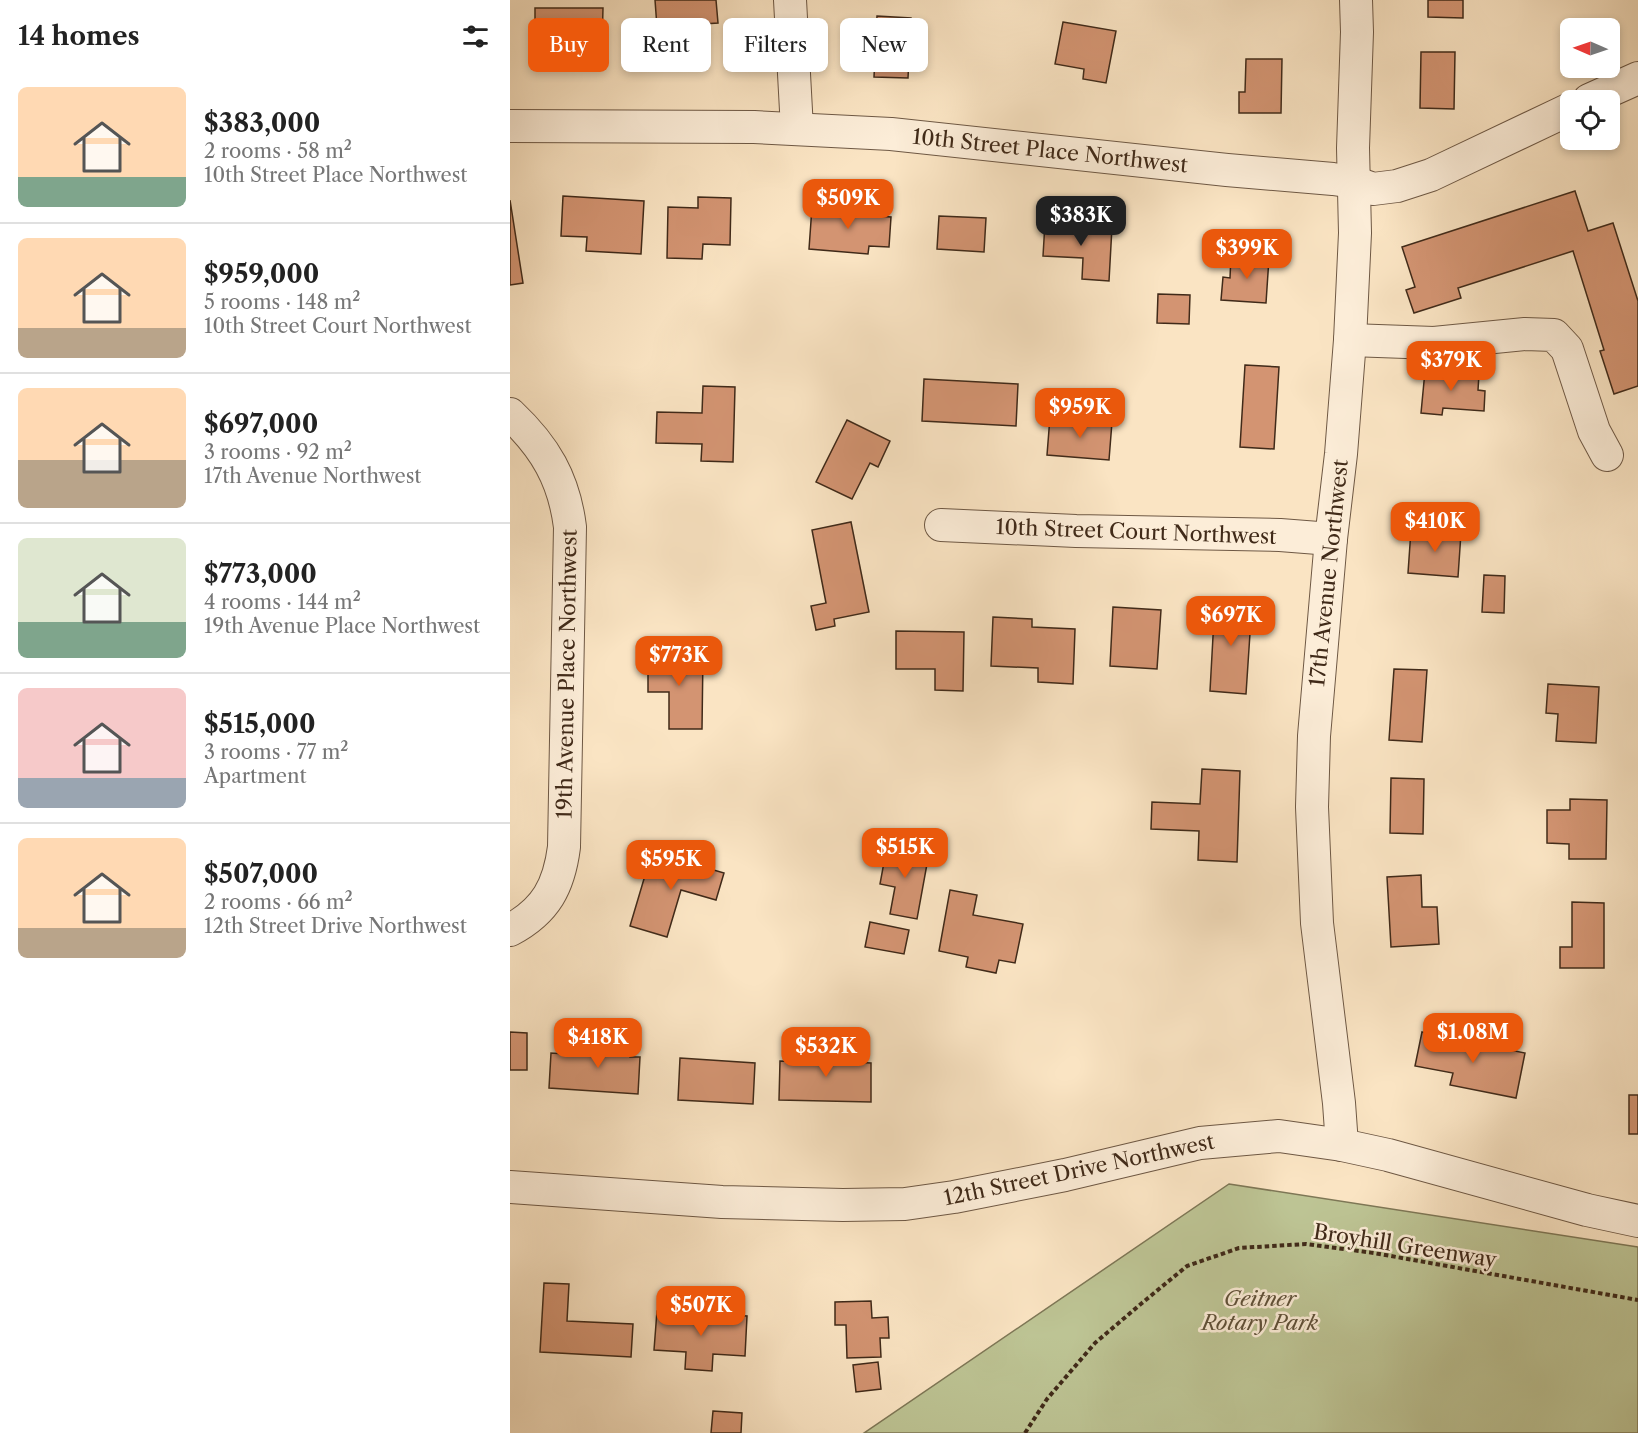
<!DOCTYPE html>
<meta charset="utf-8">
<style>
body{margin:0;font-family:"Libre Caslon Text",serif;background:#f2f2f2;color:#222;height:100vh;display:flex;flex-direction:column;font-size:22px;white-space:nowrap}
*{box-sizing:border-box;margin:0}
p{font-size:20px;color:#767676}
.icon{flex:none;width:33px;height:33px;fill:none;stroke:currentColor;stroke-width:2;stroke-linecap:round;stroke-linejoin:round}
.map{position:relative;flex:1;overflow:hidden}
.sheet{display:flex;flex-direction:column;background:#fff;width:510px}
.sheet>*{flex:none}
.banner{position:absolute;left:18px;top:18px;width:570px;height:54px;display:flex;gap:12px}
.needle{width:39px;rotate:272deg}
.tools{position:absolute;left:1050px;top:18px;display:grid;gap:12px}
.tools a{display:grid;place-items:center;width:60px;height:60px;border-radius:9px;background:#fff;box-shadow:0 3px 9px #0003;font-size:30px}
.price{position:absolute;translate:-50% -51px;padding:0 14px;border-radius:12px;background:#ea580c;color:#fff;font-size:20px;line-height:39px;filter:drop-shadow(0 2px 3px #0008)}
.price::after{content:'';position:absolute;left:50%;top:36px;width:18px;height:14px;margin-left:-9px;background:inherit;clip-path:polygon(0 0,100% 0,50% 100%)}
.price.active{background:#222;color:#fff}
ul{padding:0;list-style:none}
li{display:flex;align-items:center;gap:18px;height:150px;padding:0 18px}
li+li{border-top:2px solid #e0e0e0}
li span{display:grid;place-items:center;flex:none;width:168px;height:120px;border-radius:9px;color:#555}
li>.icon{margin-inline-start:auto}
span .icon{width:72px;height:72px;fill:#fffc;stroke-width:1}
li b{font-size:26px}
h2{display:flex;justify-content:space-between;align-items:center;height:72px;padding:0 18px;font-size:26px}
.chip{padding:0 21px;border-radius:9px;background:#fff;box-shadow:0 3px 9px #0003;font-size:21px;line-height:54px}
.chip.active{background:#ea580c;color:#fff}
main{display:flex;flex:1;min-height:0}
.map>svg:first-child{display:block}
</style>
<main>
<section class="sheet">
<h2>14 homes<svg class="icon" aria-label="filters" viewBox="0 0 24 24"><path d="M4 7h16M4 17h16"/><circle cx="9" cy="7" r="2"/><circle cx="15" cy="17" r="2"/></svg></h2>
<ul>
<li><span style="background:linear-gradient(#ffd9b3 75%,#7fa58c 0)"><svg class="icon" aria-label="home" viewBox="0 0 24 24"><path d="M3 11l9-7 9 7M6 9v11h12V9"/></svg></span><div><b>$383,000</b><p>2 rooms · 58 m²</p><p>10th Street Place Northwest</p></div></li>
<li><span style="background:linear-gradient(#ffd9b3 75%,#b9a48a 0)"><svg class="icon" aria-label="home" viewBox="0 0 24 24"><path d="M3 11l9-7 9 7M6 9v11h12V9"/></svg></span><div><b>$959,000</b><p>5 rooms · 148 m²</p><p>10th Street Court Northwest</p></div></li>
<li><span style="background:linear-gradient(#ffd9b3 60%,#b9a48a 0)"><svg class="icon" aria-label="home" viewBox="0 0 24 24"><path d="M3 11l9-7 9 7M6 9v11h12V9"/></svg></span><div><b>$697,000</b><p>3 rooms · 92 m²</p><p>17th Avenue Northwest</p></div></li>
<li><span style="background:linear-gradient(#dfe7d0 70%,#7fa58c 0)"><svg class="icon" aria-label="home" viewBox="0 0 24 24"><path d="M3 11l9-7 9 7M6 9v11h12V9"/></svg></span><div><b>$773,000</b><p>4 rooms · 144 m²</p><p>19th Avenue Place Northwest</p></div></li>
<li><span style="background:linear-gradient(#f6c9c9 75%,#9aa5b1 0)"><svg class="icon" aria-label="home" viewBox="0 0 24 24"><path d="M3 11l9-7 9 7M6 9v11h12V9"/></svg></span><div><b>$515,000</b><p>3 rooms · 77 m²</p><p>Apartment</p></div></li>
<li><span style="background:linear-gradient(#ffd9b3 75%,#b9a48a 0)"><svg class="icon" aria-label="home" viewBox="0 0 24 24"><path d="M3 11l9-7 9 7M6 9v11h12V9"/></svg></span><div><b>$507,000</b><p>2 rooms · 66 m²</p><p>12th Street Drive Northwest</p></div></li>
</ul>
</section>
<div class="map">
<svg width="1128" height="1433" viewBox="0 0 1128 1433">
<rect width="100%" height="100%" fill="#fae4c3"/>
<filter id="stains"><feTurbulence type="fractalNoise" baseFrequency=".00333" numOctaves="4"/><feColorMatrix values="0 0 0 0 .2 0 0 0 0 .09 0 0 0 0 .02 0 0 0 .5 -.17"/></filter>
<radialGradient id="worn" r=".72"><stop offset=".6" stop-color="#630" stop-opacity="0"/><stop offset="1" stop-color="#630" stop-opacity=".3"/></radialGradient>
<path fill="#bdc494" stroke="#7e7756" stroke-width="1.5" d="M719 1184 1128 1247V1433H354Z"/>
<g fill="#d39472" stroke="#402a19" stroke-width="1.5">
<path d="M145 0H206L208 23 147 27Z"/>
<path d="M918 0H953V18L918 17Z"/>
<path d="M25 8H93L92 45 25 44Z"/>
<path d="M367 16 401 18 398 78 364 77Z"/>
<path d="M553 22 606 31 596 83 573 79 574 69 545 64Z"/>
<path d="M911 52H945L944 109 910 108Z"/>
<path d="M736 59H772L771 113H729V92H735Z"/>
<path d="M1065 191 1078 231 1103 223 1128 301V386L1104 394 1090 351 1094 350 1063 251 948 288 951 298 904 313 896 290 905 287 892 247Z"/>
<path d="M53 196 134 201 131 254 76 251 77 237 51 236Z"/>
<path d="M188 197 221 198 220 245 193 244 192 259 157 258 158 207 188 208Z"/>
<path d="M0 200 13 283 0 285Z"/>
<path d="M302 207 367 212 366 216 381 217 379 247 359 246 358 254 299 249Z"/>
<path d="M429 216 476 218 474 252 427 249Z"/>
<path d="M535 223 602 227 599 281 572 279 573 258 533 256Z"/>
<path d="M721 255 759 258 756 303 711 300 713 277 720 278Z"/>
<path d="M648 294 680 295 679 324 647 323Z"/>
<path d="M735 365 769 367 764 449 730 447Z"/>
<path d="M915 371 969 374 968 390 975 391 974 411 933 408 932 415 911 413Z"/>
<path d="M414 379 508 384 506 426 412 421Z"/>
<path d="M193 386 225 387 223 462 191 461 192 444 146 443 147 412 192 413Z"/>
<path d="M540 417 602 422 599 460 537 455Z"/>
<path d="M337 420 380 441 368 467 360 463 342 499 306 482Z"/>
<path d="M341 522 359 612 324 619 325 626 306 630 301 606 316 603 302 530Z"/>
<path d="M901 530 951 533 948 577 898 573Z"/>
<path d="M974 575 995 576 994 613 972 612Z"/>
<path d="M705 600 742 603 736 694 700 691Z"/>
<path d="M603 607 651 610 647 669 600 666Z"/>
<path d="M483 617 522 619V627L565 629 563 684 528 682V668L481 666Z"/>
<path d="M386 631 454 632 453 691 425 690V669H386Z"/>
<path d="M138 653 193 654 192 729H159V692H138Z"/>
<path d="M884 669 917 670 912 742 879 740Z"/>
<path d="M1038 684 1089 687 1086 743 1046 741 1048 714 1036 713Z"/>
<path d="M692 769 730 771 727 862 688 860 689 831 641 829 642 802 690 804Z"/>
<path d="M881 778 914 779 913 834 880 833Z"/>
<path d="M1060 799 1097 800 1096 859H1059V844L1037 843V810H1060Z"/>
<path d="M377 846 419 853 407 919 380 914 385 887 370 884Z"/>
<path d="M142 852 214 873 206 900 171 890 157 937 120 926Z"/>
<path d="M911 875 912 907H927L929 944 881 947 877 877Z"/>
<path d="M440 890 467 895 463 915 513 924 505 963 489 960 486 973 456 967 458 957 429 951Z"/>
<path d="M1062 902 1094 903V968H1050V947H1062Z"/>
<path d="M360 922 399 930 394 954 355 947Z"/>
<path d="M0 1032 17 1033V1070H0Z"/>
<path d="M912 1032 1015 1053 1006 1098 940 1085 943 1073 905 1066Z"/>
<path d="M85 1038 121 1041 120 1057H130L128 1094 39 1088 41 1053 84 1056Z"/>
<path d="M300 1048 340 1049V1062L361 1063V1102L269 1100 270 1061 299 1062Z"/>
<path d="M170 1058 245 1063 243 1104 168 1100Z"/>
<rect x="1119" y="1095" width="9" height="39"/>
<path d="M34 1283 59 1284 57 1321 123 1324 121 1357 30 1352Z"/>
<path d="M361 1301 362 1318 378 1317 379 1338H370L371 1357 337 1358 336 1325H325V1302Z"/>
<path d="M147 1311 237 1316 235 1356 203 1354 202 1371 175 1369 176 1352 144 1350Z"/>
<path d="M368 1362 371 1389 346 1392 343 1365Z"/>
<path d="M203 1411 232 1413 231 1433H201Z"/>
</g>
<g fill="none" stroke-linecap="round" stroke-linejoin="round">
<defs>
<g id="minor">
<path d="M280 0 287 129"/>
<path d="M1079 100 1128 78"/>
<path d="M0 126 244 127 381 134 717 170 823 179 844 182 863 189 887 186 921 175 1060 109"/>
<path d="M840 340 924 343 1015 334 1044 335 1057 349 1084 431 1097 455"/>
<path d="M0 414C35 447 54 479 60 527L54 847C49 886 36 911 0 930"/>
<path d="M431 525 566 531 770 535 821 539"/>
<path d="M832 1145 829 1103 807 923 802 807 804 736 821 539 831 454 840 340 845 233 843 148 847 32 846 0"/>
<path d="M0 1187 212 1202 333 1205 395 1204 444 1197 555 1175 690 1143 769 1136 832 1145 878 1155 1077 1210 1128 1221"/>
</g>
</defs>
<use href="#minor" stroke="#6e5844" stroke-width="34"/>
<path stroke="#402a19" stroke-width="4" stroke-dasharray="4.5 3" stroke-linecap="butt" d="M515 1433 537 1399 585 1343 632 1303 677 1266 729 1248 796 1244 864 1253 1128 1300"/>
<use href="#minor" stroke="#fcedd8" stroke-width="32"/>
</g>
<g text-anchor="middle" stroke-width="5" stroke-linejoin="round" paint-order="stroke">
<g font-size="21" fill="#402a19" stroke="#fcedd8">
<text transform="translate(540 151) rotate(6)" y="7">10th Street Place Northwest</text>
<text transform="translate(626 532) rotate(2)" y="7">10th Street Court Northwest</text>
<text transform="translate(819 573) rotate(-84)" y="7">17th Avenue Northwest</text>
<text transform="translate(57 674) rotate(-89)" y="7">19th Avenue Place Northwest</text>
<text transform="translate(569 1170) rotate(-12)" y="7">12th Street Drive Northwest</text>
<text transform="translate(895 1246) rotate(9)" y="7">Broyhill Greenway</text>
</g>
<g font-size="21" font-style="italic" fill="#5f5038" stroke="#fcedd8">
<text x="750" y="1306">Geitner<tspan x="750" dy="24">Rotary Park</tspan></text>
</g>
</g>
<rect width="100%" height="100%" filter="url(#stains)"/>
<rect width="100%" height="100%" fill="url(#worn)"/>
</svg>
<div class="tools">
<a><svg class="needle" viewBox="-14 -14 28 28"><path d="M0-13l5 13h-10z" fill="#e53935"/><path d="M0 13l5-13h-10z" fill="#767676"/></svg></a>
<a><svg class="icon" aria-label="locate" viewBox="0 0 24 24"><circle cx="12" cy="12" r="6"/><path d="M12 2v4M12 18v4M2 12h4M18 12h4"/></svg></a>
</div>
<b class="price" style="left:338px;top:230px">$509K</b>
<b class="price active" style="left:571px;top:247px">$383K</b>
<b class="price" style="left:737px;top:280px">$399K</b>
<b class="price" style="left:941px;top:392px">$379K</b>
<b class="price" style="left:570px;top:439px">$959K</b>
<b class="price" style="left:925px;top:553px">$410K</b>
<b class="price" style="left:721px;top:647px">$697K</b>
<b class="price" style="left:169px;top:687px">$773K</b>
<b class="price" style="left:395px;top:879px">$515K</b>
<b class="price" style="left:161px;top:891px">$595K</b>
<b class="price" style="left:963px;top:1064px">$1.08M</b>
<b class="price" style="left:88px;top:1069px">$418K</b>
<b class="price" style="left:316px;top:1078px">$532K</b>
<b class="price" style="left:191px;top:1337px">$507K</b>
<div class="banner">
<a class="chip active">Buy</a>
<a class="chip">Rent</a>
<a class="chip">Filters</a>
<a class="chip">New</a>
</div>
</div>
</main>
